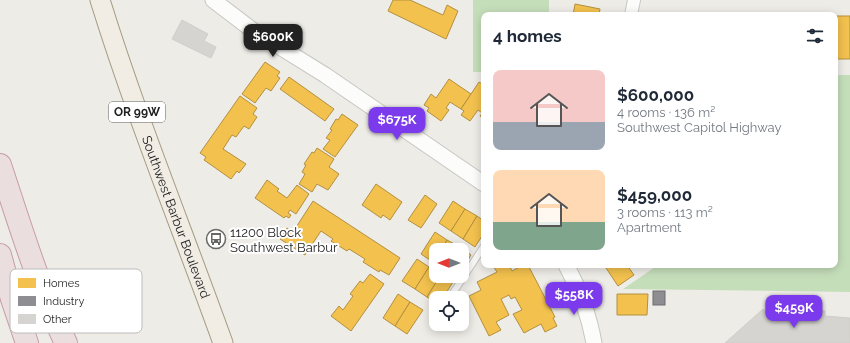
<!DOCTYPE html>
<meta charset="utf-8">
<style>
body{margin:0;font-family:Raleway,sans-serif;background:#f6f6f7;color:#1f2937;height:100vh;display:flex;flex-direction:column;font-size:15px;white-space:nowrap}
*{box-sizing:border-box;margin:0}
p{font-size:13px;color:#747a83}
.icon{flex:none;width:22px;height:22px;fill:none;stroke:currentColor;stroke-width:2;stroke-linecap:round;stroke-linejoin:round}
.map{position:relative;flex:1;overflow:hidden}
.sheet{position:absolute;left:481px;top:12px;width:357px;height:256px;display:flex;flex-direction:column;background:#fff;border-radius:8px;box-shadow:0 2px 10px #0003}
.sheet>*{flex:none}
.needle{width:26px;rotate:270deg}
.controls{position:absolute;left:429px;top:243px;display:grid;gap:8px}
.controls a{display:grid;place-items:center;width:40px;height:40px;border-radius:8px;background:#fff;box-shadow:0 2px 10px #0003;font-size:20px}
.price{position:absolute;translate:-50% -34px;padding:0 9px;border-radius:8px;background:#7c3aed;color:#fff;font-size:13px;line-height:26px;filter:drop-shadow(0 1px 2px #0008)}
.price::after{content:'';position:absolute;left:50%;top:24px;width:12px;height:9px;margin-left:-6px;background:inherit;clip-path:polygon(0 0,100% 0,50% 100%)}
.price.active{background:#222;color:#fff}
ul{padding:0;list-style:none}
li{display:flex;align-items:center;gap:12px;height:100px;padding:0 12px}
li span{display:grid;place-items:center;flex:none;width:112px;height:80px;border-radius:8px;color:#555}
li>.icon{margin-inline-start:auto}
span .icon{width:48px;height:48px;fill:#fffc;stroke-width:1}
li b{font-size:17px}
h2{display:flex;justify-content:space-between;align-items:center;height:48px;padding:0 12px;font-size:17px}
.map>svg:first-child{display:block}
</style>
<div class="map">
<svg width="850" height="343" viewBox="0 0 850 343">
<rect width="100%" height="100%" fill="#eeece7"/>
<g fill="#c5deba">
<path d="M473 0H549V15H484V72H473Z"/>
<path d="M835 75H850V292L623 289 658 265H835Z"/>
</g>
<g fill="#f2c14e" stroke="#b39040">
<path d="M393 0H410L443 15 447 5 458 11 446 39 388 11Z"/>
<path d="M575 4 600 9 599 15H573Z"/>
<rect x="837" y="16" width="13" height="43"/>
<path d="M265 62 280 72 277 76 280 78 271 91 266 88 255 103 242 94Z"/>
<path d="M289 77 334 109 325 121 280 89Z"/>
<path d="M449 79 471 94 461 109 450 102 446 108 449 110 441 121 427 111 429 108 424 105 431 94 436 98Z"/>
<path d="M479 82 484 85V118L480 116 482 113 478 110 470 121 461 115 464 111 461 109Z"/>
<path d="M240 96 257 108 253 114 257 117 249 129 244 126 236 137 232 135 223 149 246 164 239 173 237 171 231 179 204 160 206 157 200 153Z"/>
<path d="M342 114 358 125 335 157 323 149 330 140 326 138 332 130 330 129 336 119 338 120Z"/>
<path d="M317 148 334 159 329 167 339 174 328 190 317 184 312 192 299 184 305 174 302 172 306 165 304 164 312 152 314 153Z"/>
<path d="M267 180 279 189 277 191 287 198 297 185 309 194 296 214 290 210 288 213 291 215 289 218 286 216 284 218 255 198Z"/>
<path d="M376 184 402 202 390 220 383 215 381 218 362 205Z"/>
<path d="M425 195 437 204 421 228 408 220Z"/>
<path d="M313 201 400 258 389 275 380 270 379 272 363 262 365 259 349 249 347 251 331 241 333 239 321 231 305 255 280 239 287 228 293 232Z"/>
<path d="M453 201 465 209 451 231 439 223Z"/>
<path d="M465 209 477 216 463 239 451 231Z"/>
<path d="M477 216 484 221V233L475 247 463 239Z"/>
<path d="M435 232 447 240 441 250H436V257L433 262 421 254Z"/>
<path d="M447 240 460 247 458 250H441Z"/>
<path d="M460 247 471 255 462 270V250H458Z"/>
<path d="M417 259 429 267 415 289 402 281Z"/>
<path d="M495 265H505L506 266 509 265 512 271 523 265H528L555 317 553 318 557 326 545 332 541 324 524 333 513 314 522 310 515 297 511 299 509 295 501 299 509 315 496 322 501 330 489 336 469 296 481 290 477 282 497 272 493 266Z"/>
<path d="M604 265H627L634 275 618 286Z"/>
<path d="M429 267 436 271V276H440L427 297 415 289Z"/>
<path d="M370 274 384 284 351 331 331 316 339 306 343 310 353 296 350 294 360 281 363 283Z"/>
<path d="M440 276H443L453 282 443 298H436V303L427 297Z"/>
<path d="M398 294 410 302 395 326 383 318Z"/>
<path d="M617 294H648L647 315H617Z"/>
<path d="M410 302 423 310 407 334 395 326Z"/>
</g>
<rect fill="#8d8d92" stroke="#6c6c70" x="653" y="291" width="12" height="14"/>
<g fill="#d6d4d0" stroke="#d1cec8">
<path d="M182 20 208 34 204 41 216 47 211 58 172 39Z"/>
<path d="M763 309 770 317 774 313 803 315V309L825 311V316L850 318V343H725Z"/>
</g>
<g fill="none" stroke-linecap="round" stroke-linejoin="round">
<defs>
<path id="service" d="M451 296 484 246"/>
<path id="minor" d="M631 15 634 0"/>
<g id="tertiary">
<path d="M213 0 251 29 325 75 484 184"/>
<path d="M566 265C580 290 589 315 594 343"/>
</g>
<g id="primary">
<path id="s1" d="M100 0C136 116 182 229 223 343"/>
</g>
<g id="motorway">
<path d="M0 165C20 225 38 286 66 343"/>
<path d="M0 255 12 299 27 343"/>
</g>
</defs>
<use href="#service" stroke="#c6c6c3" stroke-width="8"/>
<use href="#minor" stroke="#c6c6c3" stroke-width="14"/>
<use href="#tertiary" stroke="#c6c6c3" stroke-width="17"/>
<use href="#primary" stroke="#a49b83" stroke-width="21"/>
<use href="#motorway" stroke="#c69ca6" stroke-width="24"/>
<use href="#service" stroke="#fcfcfb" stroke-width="6"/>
<use href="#minor" stroke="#fcfcfb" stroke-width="12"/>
<use href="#tertiary" stroke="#fcfcfb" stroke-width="15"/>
<use href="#primary" stroke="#f1ede4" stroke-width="19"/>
<use href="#motorway" stroke="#ebdedf" stroke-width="22"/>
</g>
<defs>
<symbol id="bus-ring" viewBox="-11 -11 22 22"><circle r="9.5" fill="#fff" stroke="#676765" stroke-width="1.5"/><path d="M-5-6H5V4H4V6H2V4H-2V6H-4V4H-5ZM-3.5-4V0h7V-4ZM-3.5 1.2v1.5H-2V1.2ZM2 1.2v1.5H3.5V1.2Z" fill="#676765"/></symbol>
</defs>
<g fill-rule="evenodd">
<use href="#bus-ring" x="205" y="228" width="22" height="22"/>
</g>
<g text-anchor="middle" stroke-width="4" stroke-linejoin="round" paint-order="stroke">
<rect fill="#fff" stroke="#626262" stroke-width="1" x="109" y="102" width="56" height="20" rx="3"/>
<g font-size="12" font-weight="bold" fill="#1f1f1f">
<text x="137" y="116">OR 99W</text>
</g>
<g font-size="13" fill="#1f1f1f" stroke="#fff">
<text dy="5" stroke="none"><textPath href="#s1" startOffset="230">Southwest Barbur Boulevard</textPath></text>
</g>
<g font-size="13" fill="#1f1f1f" stroke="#fff" text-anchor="start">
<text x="230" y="237">11200 Block<tspan x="230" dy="15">Southwest Barbur</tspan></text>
</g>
</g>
<rect x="10" y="269" width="132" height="64" rx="6" fill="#fff" stroke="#bcbcbc" stroke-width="1"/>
<rect x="18" y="278" width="18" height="10" fill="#f2c14e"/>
<rect x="18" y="296" width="18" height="10" fill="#8d8d92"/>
<rect x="18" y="314" width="18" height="10" fill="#d6d4d0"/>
<g font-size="11" fill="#1f1f1f">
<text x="43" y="287">Homes</text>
<text x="43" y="305">Industry</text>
<text x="43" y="323">Other</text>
</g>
</svg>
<div class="controls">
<a><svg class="needle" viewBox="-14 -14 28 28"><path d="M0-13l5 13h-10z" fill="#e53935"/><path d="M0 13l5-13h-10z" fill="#747a83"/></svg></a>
<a><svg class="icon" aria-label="locate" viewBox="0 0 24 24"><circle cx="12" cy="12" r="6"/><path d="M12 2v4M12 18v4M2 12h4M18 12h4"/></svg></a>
</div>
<b class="price active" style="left:273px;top:58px">$600K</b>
<b class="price" style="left:397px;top:141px">$675K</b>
<b class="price" style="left:574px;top:316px">$558K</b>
<b class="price" style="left:794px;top:329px">$459K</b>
<section class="sheet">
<h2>4 homes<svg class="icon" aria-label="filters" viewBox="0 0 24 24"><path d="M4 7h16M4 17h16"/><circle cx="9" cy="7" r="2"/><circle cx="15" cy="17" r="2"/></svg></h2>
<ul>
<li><span style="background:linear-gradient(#f6c9c9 65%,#9aa5b1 0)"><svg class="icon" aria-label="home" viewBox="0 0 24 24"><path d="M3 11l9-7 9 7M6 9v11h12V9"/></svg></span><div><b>$600,000</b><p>4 rooms · 136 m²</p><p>Southwest Capitol Highway</p></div></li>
<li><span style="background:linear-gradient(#ffd9b3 65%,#7fa58c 0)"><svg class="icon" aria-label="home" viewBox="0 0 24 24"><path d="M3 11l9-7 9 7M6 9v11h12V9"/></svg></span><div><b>$459,000</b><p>3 rooms · 113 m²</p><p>Apartment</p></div></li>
</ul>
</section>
</div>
